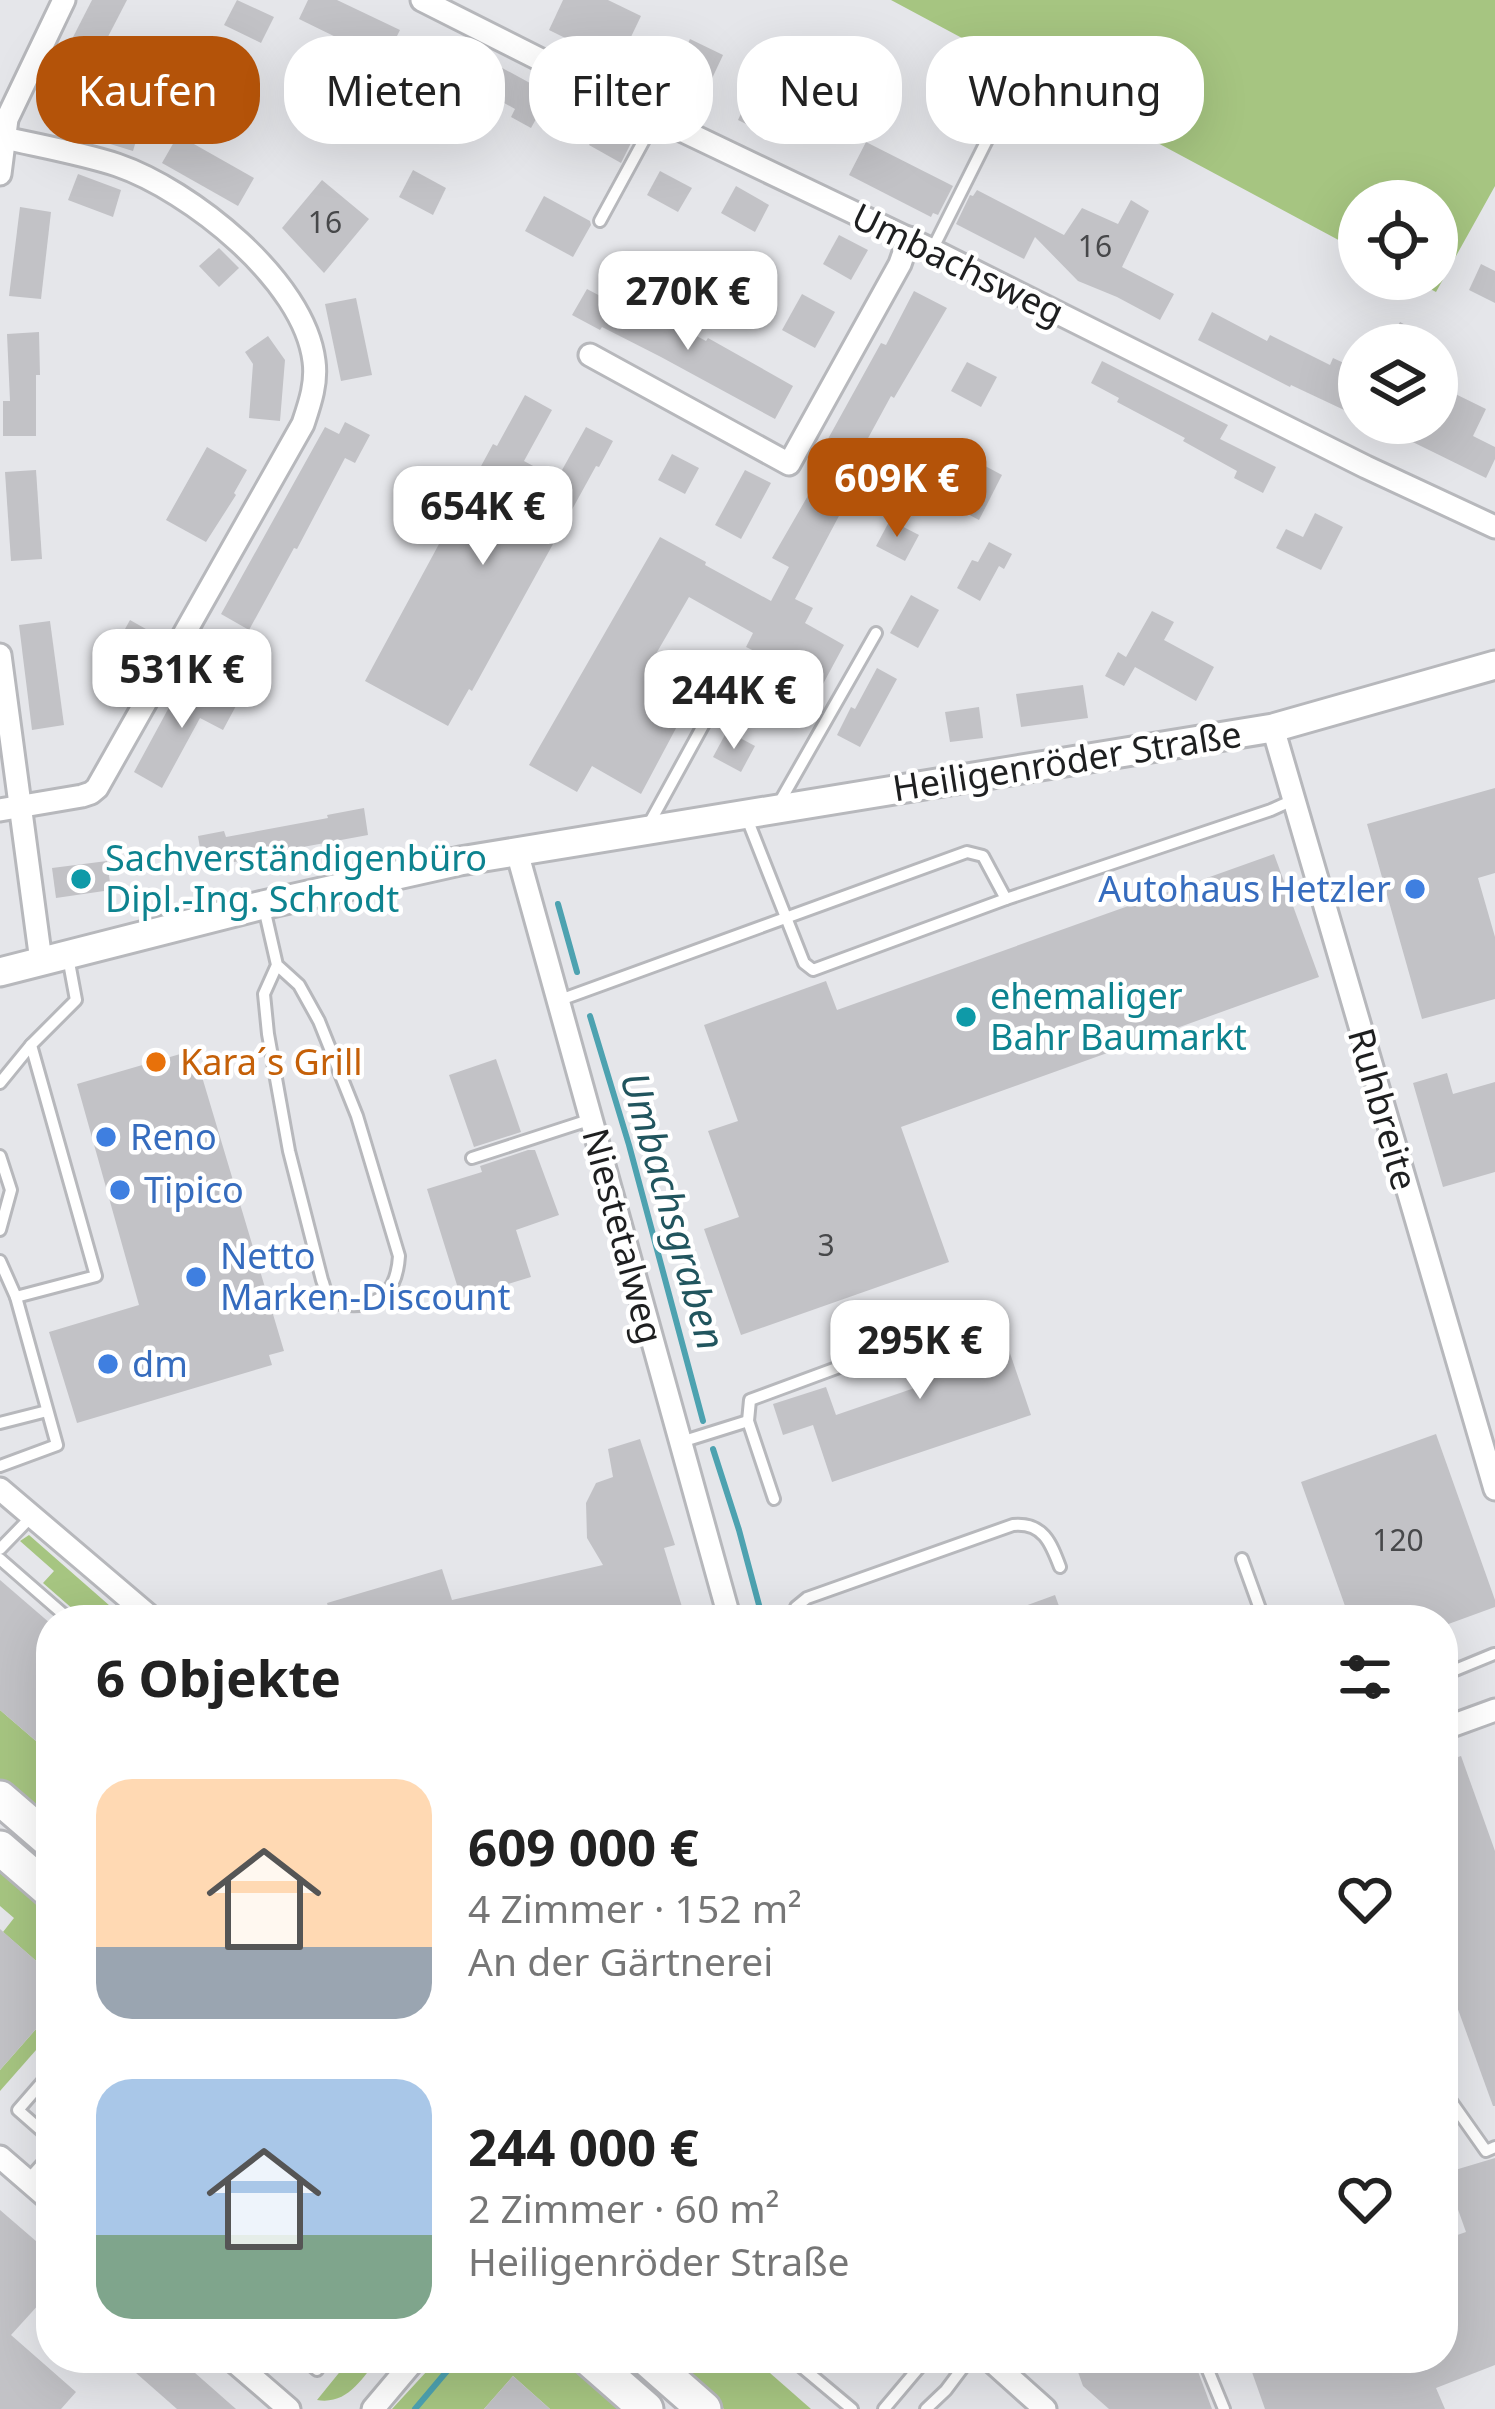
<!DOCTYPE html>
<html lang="de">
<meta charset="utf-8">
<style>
body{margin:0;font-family:"Noto Sans",sans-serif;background:#f6f6f6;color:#222;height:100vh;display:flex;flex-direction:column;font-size:45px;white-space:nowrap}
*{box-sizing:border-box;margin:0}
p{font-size:39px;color:#767676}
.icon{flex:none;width:66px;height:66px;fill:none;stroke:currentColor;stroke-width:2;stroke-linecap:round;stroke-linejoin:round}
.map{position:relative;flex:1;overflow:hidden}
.side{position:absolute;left:36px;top:1605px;width:1422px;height:768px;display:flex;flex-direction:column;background:#fff;border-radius:48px;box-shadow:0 12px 48px #0002}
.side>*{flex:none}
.top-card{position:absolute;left:36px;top:36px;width:1425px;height:108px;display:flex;gap:24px}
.buttons{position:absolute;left:1338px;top:180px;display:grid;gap:24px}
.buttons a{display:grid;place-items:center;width:120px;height:120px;border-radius:50%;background:#fff;box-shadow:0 12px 48px #0002;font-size:60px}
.price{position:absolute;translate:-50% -102px;padding:0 27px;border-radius:24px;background:#fff;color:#222;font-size:39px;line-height:78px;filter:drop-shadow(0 3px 6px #0008)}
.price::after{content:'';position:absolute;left:50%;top:72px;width:36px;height:27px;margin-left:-18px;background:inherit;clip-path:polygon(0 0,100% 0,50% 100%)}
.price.selected{background:#b45309;color:#fff}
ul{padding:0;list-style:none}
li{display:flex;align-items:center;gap:36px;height:300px;padding:0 60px}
li span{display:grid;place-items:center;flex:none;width:336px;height:240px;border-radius:36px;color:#555}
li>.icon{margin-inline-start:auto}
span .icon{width:144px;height:144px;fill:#fffc;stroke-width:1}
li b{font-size:51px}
h2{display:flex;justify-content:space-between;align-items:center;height:144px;padding:0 60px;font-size:51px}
.pill{padding:0 42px;border-radius:48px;background:#fff;box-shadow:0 12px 48px #0002;font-size:42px;line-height:108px}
.pill.selected{background:#b45309;color:#fff}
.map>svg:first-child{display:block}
</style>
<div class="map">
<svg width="1495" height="2409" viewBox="0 0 1495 2409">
<rect width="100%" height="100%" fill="#e5e6ea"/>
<g fill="#a6c581">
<path d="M891 0H1495V186L1436 292 1411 279H1437V201H1359V251Z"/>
<path d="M29 1535 126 1620H110L93 1605 82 1617 43 1583 54 1571 20 1541Z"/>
<path d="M0 1710 51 1754V1825L0 1781Z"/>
<path d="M0 1867 51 1911V1974L3 1932 14 1918 0 1906Z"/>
<path d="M51 2012V2033L0 2091V2070Z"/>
<path d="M351 2358H379C361 2379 348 2405 317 2400Z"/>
<path d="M439 2358H564L623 2409H550L513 2376 484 2409H392Z"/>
<path d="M665 2358H753L811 2409H724Z"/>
</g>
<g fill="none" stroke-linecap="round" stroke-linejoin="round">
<g stroke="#4da2b0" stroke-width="6">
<path d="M558 904 577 972"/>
<path d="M590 1016 629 1145 703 1421"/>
<path d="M713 1449 739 1530 763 1620"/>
<path d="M415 2409 458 2358"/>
</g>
</g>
<g fill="#c2c2c6">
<path d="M92 0H127L98 56 71 41Z"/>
<path d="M237 0 274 17 261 43 224 25Z"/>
<path d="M308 0H337L400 30 376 78 341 61 350 44 299 19Z"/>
<path d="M563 0H608L641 16 618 64 549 30Z"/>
<path d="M690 39 723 55 701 102 667 86Z"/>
<path d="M484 58 550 94 531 128 511 117 515 109 470 84Z"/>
<path d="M394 86 430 105 413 137 377 118Z"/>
<path d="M826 89 859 107 841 140 808 122Z"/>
<path d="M751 92 783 108 770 136 738 120Z"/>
<path d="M92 99 144 114 133 151 81 135Z"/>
<path d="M604 118 635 135 621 163 589 145Z"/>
<path d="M178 135 254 178 238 206 162 163Z"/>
<path d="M866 142 953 186 938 215 933 213 931 217 849 175Z"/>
<path d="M413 170 446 188 433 215 399 197Z"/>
<path d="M660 171 692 188 678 212 647 195Z"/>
<path d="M78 174 121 190 113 217 68 200Z"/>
<path d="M322 180 369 219 324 273 282 228Z"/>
<path d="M736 186 769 205 755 232 721 213Z"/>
<path d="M977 190 1064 235 1082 208 1118 224 1131 200 1149 211 1122 267 1174 294 1160 320 1117 297 1078 281 1035 237 1024 259 956 224 970 195 973 196Z"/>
<path d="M544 196 590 221 591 225 573 257 525 231Z"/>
<path d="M20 207 51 212 41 299 9 296Z"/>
<path d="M839 235 868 250 851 280 823 264Z"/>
<path d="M219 248 239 268 219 287 199 266Z"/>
<path d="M1481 264 1495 271V303L1469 290Z"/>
<path d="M587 289 636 315 641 306 706 341 708 338 793 386 775 419 661 357 602 327 600 330 572 315Z"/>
<path d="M914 291 947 308 894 398 891 396 848 475 851 477 842 494 849 497 795 599 813 608 805 623 844 645 823 684 746 647 753 633 689 597 653 659 699 685 641 794 592 766 577 792 529 765 660 537 706 562 705 565 771 601 789 567 772 558 817 480 808 475 881 343 886 345Z"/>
<path d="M802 294 835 312 815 348 782 330Z"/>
<path d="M356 298 372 375 341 381 325 304Z"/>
<path d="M1212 312 1267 341 1270 335 1330 365 1333 358 1359 370V417L1291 385 1290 387 1198 340Z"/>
<path d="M1400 322 1443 345H1404L1391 338Z"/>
<path d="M39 332 40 375H36V436H3V401H10L7 334Z"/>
<path d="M268 336 285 360 280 421 249 418 253 364 245 352Z"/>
<path d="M1102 361 1228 425 1220 439 1276 467 1263 493 1234 478 1237 471 1183 441 1185 438 1117 402 1119 398 1091 383Z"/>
<path d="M967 362 997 377 981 407 951 391Z"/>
<path d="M1437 385 1486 409 1473 436 1495 447V459L1486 478 1374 423H1437Z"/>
<path d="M525 395 552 410 524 461 557 479 586 427 613 441 599 467 596 466 472 691 469 689 448 726 365 681 493 444 497 446Z"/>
<path d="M345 422 370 435 355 463 345 458 297 549 294 548 249 630 221 614 325 427 339 434Z"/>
<path d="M207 447 247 470 234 493 236 495 206 542 166 520Z"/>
<path d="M672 454 699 468 685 494 658 480Z"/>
<path d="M972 459 1002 475 979 520 949 504Z"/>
<path d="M36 470 42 559 11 561 5 472Z"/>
<path d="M745 470 771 483 741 539 715 525Z"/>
<path d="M1315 513 1343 527 1321 570 1276 548 1286 529 1303 537Z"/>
<path d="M890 520 919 535 905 561 876 546Z"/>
<path d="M989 542 1012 554 1004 569 999 566 980 601 957 588 972 560 978 562Z"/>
<path d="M911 595 939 610 918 648 890 633Z"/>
<path d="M1152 611 1174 622 1164 640 1214 667 1196 701 1135 667 1124 686 1105 676 1118 652 1126 657Z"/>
<path d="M130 620 160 637 128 694 106 681 117 661 110 656Z"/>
<path d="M50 621 64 725 32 730 19 625Z"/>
<path d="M877 668 897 679 860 747 837 735 851 707 855 709Z"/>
<path d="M196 682 237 704 223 730 200 718 162 788 134 772 173 700 183 705Z"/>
<path d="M1083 685 1088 718 1021 727 1016 694Z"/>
<path d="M979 707 983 738 950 742 945 712Z"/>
<path d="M727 731 755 746 741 772 713 757Z"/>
<path d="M1495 788V873L1478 878 1495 937V999L1422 1019 1367 824Z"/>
<path d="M364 808 368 835 303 847 304 851 203 867 198 836 224 831 226 837 328 818 327 815Z"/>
<path d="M1274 854 1319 977 901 1127 949 1262 741 1335 704 1229 739 1217 708 1131 738 1121 704 1025 826 981 837 1010Z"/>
<path d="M107 861 111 890 56 898 52 868Z"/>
<path d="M194 1050 284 1351 269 1355 272 1365 77 1423 49 1332 139 1305 77 1084Z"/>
<path d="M496 1059 521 1132 474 1147 449 1075Z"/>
<path d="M1447 1073 1453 1094 1495 1082V1172L1443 1187 1413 1083Z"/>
<path d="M528 1150H535L559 1215 516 1230 531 1277 461 1298 427 1189 482 1172 480 1166Z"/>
<path d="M995 1309 1031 1415 832 1482 813 1425 783 1435 773 1404 826 1387 836 1415 932 1382 916 1335Z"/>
<path d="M1436 1434 1495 1600V1607L1443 1626V1620H1350L1301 1482Z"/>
<path d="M640 1439 675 1545 664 1548 683 1610 646 1620H332L327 1603 442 1569 452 1600 603 1565 587 1538 586 1503 596 1483 613 1477 608 1449Z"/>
<path d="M0 1580 51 1624V1754L0 1710Z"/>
<path d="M1055 1595 1064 1620H993L992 1618Z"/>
<path d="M1461 1756 1495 1851V2106H1493L1443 1968V1762Z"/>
<path d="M0 1929 51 1974V2012L0 2070Z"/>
<path d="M1495 2158V2365L1436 2388 1445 2409H1265L1247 2358H1443V2240L1466 2232 1445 2173Z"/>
<path d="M0 2210 51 2254V2311L41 2302 11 2335 76 2392 61 2409H0Z"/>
<path d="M119 2358H178L236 2409H177Z"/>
<path d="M1073 2358H1193L1212 2409H1109L1083 2386Z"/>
<path d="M513 2376 550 2409H484Z"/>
</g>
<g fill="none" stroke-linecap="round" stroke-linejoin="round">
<defs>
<g id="service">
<path d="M600 221 656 118"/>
<path d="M932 250 999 116"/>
<path d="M778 805 876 633"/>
<path d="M746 816 804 963 813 970 1006 899"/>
<path d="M649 824 728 680"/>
<path d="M264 908 277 965 299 985 319 1021 357 1116 399 1256C397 1288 383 1307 349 1305 342 1304 335 1305 330 1299 325 1294 325 1287 322 1280L289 1151 268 1034 264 994 277 965"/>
<path d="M560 1000 967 852 983 856 1006 899 1271 810 1293 800"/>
<path d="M0 1083 31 1045"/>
<path d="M0 1156 11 1190 0 1230"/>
<path d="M472 1158 592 1119"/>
<path d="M0 1261 16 1297"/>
<path d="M748 1421 750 1400 888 1349"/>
<path d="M0 1423 47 1411"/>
<path d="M681 1442 748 1421 774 1499"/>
<path d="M0 1466 57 1445 16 1297 96 1276 31 1045 76 1000 68 957"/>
<path d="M0 1549 32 1516"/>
<path d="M0 1559 70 1620"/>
<path d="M1242 1559 1264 1620"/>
<path d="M792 1620 796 1607 807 1598 1013 1525C1043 1522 1051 1543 1060 1567"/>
<path d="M1443 1675 1494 1654"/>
<path d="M51 2072 18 2110 51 2139"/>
<path d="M1443 2090 1486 2151 1495 2147"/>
<path d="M27 2181 51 2154"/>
<path d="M303 2358 317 2370"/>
<path d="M791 2358 852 2409"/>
<path d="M1203 2358 1224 2409"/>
<path d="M884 2409 927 2358"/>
<path d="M926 2409 946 2390 970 2358"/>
</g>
<g id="minor">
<path d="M422 0 656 118 932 250 1366 467 1495 527"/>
<path d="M0 137C39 146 80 153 117 165 190 190 304 280 314 361 317 383 310 403 303 424L97 788 91 793 82 796 0 810"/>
<path d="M0 174 7 119 64 0"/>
<path d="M590 355 789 464 900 264 909 238"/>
<path d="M0 655 41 961"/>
<path d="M1273 728 1495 1489"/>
<path d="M517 852 730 1620"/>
<path d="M0 1489 154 1620"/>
<path d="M1443 1729 1495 1710"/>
<path d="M0 2157 51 2201"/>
<path d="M230 2358 289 2409"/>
<path d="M988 2358 1045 2409"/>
<path d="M373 2409 416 2358"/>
</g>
<path id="tertiary" d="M0 972 263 905 460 861 1273 728 1495 665"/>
<g id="primary">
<path d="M0 1798 51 1842"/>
<path d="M0 1848 51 1892"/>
<path d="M588 2358 646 2409"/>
<path d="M646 2358 704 2409"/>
</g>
</defs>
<use href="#service" stroke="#b7b8bc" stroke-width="16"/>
<use href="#minor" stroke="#b7b8bc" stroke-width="27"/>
<use href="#tertiary" stroke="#b7b8bc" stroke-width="33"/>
<use href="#primary" stroke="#b7b8bc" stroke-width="39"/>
<use href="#service" stroke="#fff" stroke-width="10"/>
<use href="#minor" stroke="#fff" stroke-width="21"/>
<use href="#tertiary" stroke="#fff" stroke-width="27"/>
<use href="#primary" stroke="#fff" stroke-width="33"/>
</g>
<g fill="#0f9aa8" stroke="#fff" stroke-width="4.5">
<circle cx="81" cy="879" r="12"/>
<circle cx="966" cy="1017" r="12"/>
</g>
<g fill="#3f7fe0" stroke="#fff" stroke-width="4.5">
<circle cx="1415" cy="889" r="12"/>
<circle cx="106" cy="1137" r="12"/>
<circle cx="120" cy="1190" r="12"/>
<circle cx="196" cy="1277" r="12"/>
<circle cx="108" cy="1364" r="12"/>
</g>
<circle fill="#e8710a" stroke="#fff" stroke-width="4.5" cx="156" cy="1062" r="12"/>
<g text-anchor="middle" stroke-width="9" stroke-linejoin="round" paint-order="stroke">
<g font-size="30" fill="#47484a">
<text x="325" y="233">16</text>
<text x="1095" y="257">16</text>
<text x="826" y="1256">3</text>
<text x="1398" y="1551">120</text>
</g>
<g font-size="36" fill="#1e1f20" stroke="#fff">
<text transform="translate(958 264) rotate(26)" y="13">Umbachsweg</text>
<text transform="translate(1067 761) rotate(-9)" y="13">Heiligenröder Straße</text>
<text transform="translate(1383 1109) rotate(74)" y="13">Ruhbreite</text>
<text transform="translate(623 1236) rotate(75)" y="13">Niestetalweg</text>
</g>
<g font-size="36" fill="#0d838f" stroke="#fff" text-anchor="start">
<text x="105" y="871">Sachverständigenbüro<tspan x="105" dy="41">Dipl.-Ing. Schrodt</tspan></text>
<text x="990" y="1009">ehemaliger<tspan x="990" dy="41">Bahr Baumarkt</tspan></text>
</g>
<g font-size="36" fill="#366cbe" stroke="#fff" text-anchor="start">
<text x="1391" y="902" text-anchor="end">Autohaus Hetzler</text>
<text x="130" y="1150">Reno</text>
<text x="144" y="1203">Tipico</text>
<text x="220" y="1269">Netto<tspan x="220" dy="41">Marken-Discount</tspan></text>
<text x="132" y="1377">dm</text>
</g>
<g font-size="36" fill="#c56008" stroke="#fff" text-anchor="start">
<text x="180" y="1075">Kara´s Grill</text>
</g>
<g font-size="39" font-style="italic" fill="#21555e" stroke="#fff">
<text transform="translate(673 1211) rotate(74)" y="14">Umbachsgraben</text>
</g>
</g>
</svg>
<div class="buttons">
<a><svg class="icon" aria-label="locate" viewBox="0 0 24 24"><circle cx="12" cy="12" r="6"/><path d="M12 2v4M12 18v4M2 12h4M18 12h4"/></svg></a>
<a><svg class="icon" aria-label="layers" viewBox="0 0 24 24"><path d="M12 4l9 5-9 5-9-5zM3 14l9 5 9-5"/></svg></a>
</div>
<b class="price" style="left:688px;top:353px">270K €</b>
<b class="price selected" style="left:897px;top:540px">609K €</b>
<b class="price" style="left:483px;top:568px">654K €</b>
<b class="price" style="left:182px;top:731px">531K €</b>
<b class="price" style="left:734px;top:752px">244K €</b>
<b class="price" style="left:920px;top:1402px">295K €</b>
<div class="top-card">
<a class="pill selected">Kaufen</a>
<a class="pill">Mieten</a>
<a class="pill">Filter</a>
<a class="pill">Neu</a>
<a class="pill">Wohnung</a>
</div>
<section class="side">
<h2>6 Objekte<svg class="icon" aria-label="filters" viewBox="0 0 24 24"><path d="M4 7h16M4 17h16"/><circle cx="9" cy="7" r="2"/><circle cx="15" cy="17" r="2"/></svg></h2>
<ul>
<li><span style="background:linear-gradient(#ffd9b3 70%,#9aa5b1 0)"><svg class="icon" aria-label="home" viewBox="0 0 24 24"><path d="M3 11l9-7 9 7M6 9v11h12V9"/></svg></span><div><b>609 000 €</b><p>4 Zimmer · 152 m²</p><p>An der Gärtnerei</p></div><svg class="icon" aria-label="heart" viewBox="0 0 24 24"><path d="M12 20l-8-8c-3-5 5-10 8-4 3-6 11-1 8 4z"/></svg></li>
<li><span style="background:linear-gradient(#a9c7e8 65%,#7fa58c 0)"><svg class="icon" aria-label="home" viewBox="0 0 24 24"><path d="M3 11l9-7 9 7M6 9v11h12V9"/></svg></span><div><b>244 000 €</b><p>2 Zimmer · 60 m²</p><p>Heiligenröder Straße</p></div><svg class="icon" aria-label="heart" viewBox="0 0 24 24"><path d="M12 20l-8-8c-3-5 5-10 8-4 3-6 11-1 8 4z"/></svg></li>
</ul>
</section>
</div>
